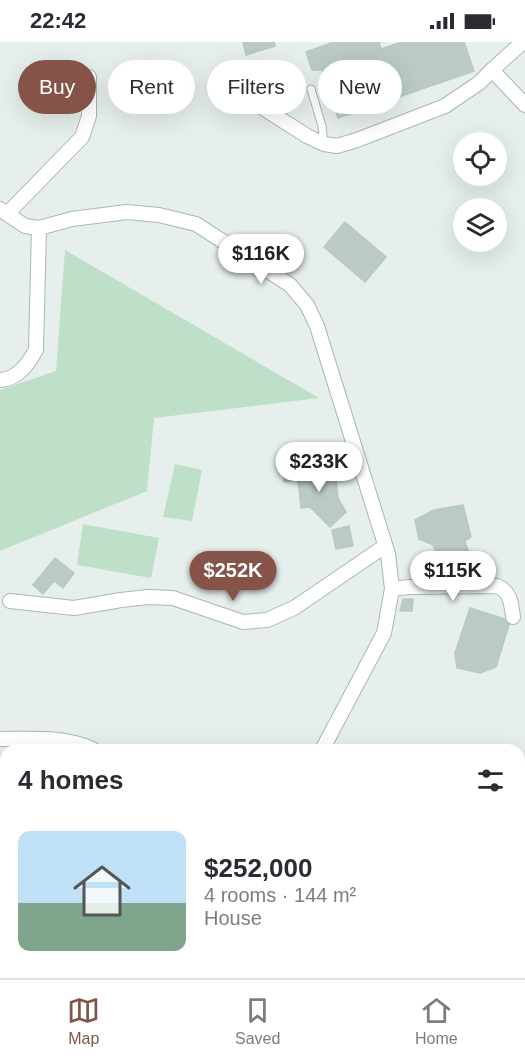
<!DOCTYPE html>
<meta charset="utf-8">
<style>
body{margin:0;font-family:Arial,sans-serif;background:#f2f2f3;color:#2b2b33;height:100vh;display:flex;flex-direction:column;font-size:22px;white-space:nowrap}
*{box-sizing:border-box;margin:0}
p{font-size:20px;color:#7c7c81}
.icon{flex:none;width:33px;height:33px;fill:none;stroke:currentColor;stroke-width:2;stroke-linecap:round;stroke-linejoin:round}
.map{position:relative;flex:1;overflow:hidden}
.sheet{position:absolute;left:0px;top:702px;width:525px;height:234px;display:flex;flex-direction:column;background:#fff;border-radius:18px 18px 0 0;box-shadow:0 6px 24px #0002}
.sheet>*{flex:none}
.banner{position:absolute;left:18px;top:18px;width:489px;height:54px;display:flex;gap:12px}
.controls{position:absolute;left:453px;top:90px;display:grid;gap:12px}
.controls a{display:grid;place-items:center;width:54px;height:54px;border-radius:50%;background:#fff;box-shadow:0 6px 24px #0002;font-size:30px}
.price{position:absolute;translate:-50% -51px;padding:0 14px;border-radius:21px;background:#fff;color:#222;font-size:20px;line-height:39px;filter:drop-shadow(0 2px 3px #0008)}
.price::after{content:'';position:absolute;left:50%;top:36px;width:18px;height:14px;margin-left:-9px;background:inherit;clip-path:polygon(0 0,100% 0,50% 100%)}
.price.selected{background:#855347;color:#fff}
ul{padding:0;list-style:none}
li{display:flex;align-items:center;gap:18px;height:150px;padding:0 18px}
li+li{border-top:2px solid #e1e1e2}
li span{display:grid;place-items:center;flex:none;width:168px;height:120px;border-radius:12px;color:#555}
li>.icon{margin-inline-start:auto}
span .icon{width:72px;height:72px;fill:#fffc;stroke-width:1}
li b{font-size:26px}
h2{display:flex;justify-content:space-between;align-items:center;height:72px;padding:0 18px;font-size:26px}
.pill{padding:0 21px;border-radius:27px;background:#fff;box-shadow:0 6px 24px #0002;font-size:21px;line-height:54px}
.pill.selected{background:#855347;color:#fff}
.status{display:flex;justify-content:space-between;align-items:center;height:42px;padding:0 30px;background:#fff;direction:ltr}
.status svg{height:16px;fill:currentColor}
.menu{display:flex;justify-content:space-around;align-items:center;height:84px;border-top:2px solid #e1e1e2;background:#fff;font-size:16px;color:#7c7c81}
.menu a{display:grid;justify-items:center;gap:3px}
.menu .selected{color:#855347}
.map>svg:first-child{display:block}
</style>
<div class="status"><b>22:42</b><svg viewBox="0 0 49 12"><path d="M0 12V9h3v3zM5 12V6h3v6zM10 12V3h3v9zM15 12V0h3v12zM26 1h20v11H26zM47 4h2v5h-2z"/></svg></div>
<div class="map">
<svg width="525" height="936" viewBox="0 0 525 936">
<rect width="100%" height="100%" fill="#e6efeb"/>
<g fill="#bfe0c8">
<path d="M65 208 319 356 154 376 147 449 0 509V348L56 329Z"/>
<path d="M175 422 202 428 192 479 163 475Z"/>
<path d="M83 482 159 496 151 536 77 523Z"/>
<path d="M525 753V895L519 878V786Z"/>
</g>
<g fill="#bbcac4" stroke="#b8c9c2" stroke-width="1.5">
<path d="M243 0H274L275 4 246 13Z"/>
<path d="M334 0H379L381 7 402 0H464L474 29 338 76 322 28H312L306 10Z"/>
<path d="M345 180 386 215 365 240 324 205Z"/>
<path d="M335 426 338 456 346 470 330 485 310 465 301 466 298 438 284 440 283 432Z"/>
<path d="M463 463 471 495 465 499 470 515 442 526 433 503 419 497 415 478 434 468Z"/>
<path d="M349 484 353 504 336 507 332 488Z"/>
<path d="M55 516 74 531 63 546 54 539 43 552 33 543Z"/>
<path d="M403 557H413L412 569H400Z"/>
<path d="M470 566 504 577 509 583 496 625 480 631 457 626 455 611Z"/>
<path d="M418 930H445L441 931 442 935 437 936H421Z"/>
</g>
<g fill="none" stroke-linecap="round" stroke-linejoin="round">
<defs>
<path id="lane" d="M311 47 322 84 324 102"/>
<g id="street">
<path d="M523 0 492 28 525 63"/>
<path d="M241 52 307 94 324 102 337 104 357 98 445 64 479 41 492 28"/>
<path d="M0 167 25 184 39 186 72 177 127 170 159 173 196 182 290 243 307 263 317 284 388 512 392 547 384 591 322 708"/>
<path d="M7 172 82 95 89 74V35"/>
<path d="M0 338C18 337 28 322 36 308L39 186"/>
<path d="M392 547 409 545 497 544C511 550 511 561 513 575"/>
<path d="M10 559 74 566 121 558 148 555 173 556 243 580 267 578 294 566 385 504"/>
<path d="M0 697C31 697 66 694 94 708"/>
<path d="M326 930 328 936"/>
<path d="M360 930V936"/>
<path d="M408 930 410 936"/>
<path d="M0 932 8 930"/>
</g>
</defs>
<use href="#lane" stroke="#a8b8b2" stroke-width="9"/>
<use href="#street" stroke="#a8b8b2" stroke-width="16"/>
<use href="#lane" stroke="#fff" stroke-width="7"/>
<use href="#street" stroke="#fff" stroke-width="14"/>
</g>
</svg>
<div class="controls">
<a><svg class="icon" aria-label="locate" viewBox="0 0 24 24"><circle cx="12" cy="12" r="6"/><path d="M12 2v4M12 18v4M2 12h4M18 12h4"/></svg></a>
<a><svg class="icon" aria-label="layers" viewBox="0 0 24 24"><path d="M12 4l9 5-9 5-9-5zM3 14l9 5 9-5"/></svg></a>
</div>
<b class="price" style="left:261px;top:243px">$116K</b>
<b class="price" style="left:319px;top:451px">$233K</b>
<b class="price selected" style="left:233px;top:560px">$252K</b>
<b class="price" style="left:453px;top:560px">$115K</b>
<div class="banner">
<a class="pill selected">Buy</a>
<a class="pill">Rent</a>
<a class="pill">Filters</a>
<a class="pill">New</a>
</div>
<section class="sheet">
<h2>4 homes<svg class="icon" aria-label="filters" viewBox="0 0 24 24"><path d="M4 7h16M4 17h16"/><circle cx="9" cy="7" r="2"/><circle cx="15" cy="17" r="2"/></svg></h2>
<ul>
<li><span style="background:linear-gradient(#bfe0f5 60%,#7fa58c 0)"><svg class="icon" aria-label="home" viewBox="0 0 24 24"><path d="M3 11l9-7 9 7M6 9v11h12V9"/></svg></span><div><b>$252,000</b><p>4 rooms · 144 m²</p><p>House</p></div></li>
</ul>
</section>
</div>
<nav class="menu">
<a class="selected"><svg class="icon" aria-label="map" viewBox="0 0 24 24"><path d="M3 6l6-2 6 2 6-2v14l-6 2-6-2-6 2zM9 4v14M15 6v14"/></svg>Map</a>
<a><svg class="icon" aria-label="saved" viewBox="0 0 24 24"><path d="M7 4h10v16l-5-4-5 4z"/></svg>Saved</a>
<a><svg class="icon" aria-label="home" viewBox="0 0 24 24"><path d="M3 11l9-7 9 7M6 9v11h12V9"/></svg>Home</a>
</nav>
